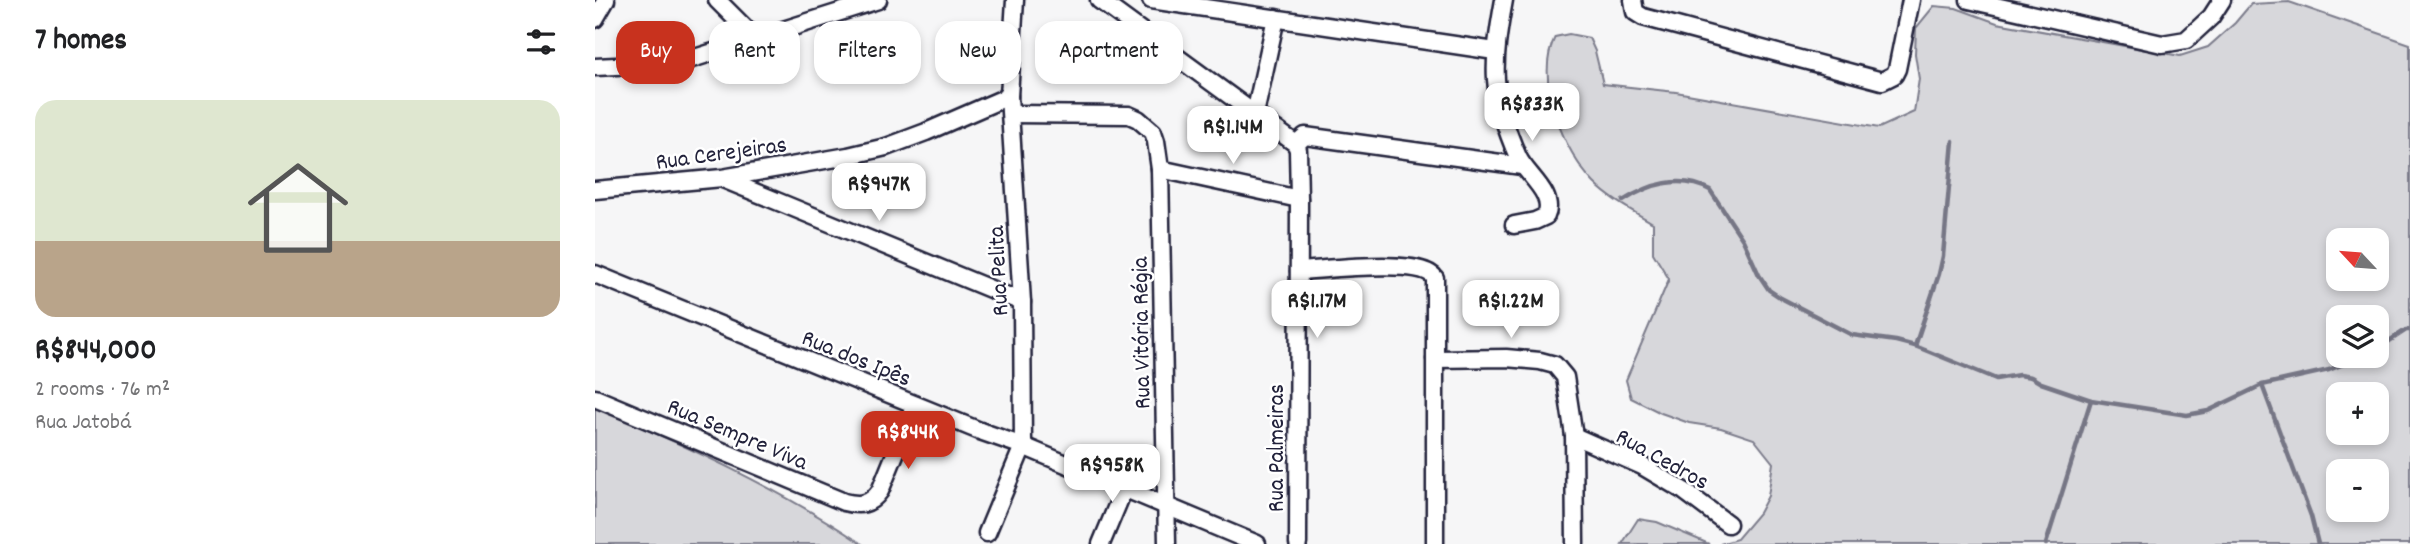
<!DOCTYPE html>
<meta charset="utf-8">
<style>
body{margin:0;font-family:Dekko,sans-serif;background:#f2f2f2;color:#202124;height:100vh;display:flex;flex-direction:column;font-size:26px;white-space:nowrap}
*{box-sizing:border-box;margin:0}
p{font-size:23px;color:#757577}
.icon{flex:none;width:38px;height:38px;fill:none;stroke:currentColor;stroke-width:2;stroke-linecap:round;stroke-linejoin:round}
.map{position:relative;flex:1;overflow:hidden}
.sheet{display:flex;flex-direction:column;background:#fff;width:595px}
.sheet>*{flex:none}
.banner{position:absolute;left:21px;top:21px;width:665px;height:63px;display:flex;gap:14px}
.needle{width:46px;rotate:296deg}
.fabs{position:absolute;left:1731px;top:228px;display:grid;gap:14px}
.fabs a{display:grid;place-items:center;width:63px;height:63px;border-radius:14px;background:#fff;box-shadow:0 4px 10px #0003;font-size:35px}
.price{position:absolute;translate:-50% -60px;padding:0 16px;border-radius:14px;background:#fff;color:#222;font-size:23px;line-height:46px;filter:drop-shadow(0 2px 4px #0008)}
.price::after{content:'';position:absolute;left:50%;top:42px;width:21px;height:16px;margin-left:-10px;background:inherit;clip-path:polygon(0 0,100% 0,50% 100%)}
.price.on{background:#c8321e;color:#fff}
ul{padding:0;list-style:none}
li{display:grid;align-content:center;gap:14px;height:371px;padding:0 35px}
li span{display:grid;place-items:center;height:217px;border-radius:21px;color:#555}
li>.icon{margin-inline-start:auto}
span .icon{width:126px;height:126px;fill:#fffc;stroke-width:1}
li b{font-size:30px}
h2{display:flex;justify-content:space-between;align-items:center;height:84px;padding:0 35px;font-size:30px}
.tag{padding:0 24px;border-radius:21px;background:#fff;box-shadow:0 4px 10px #0003;font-size:24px;line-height:63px}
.tag.on{background:#c8321e;color:#fff}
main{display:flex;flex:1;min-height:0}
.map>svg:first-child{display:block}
</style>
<main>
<section class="sheet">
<h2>7 homes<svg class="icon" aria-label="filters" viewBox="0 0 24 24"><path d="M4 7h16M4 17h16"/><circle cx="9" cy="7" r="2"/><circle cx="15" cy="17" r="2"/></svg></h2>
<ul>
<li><span style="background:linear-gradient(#dfe7d0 65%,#b9a48a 0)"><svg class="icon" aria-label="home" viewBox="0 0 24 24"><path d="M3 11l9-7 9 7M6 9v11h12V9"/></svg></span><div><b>R$844,000</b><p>2 rooms · 76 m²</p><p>Rua Jatobá</p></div></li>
</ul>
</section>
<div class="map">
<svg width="1815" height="544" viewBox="0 0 1815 544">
<rect width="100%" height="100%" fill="#f6f6f7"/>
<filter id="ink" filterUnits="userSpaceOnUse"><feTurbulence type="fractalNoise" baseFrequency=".0143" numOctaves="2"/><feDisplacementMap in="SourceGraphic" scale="14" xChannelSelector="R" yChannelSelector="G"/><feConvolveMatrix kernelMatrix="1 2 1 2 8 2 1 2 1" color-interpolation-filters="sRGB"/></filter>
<g filter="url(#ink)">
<g fill="#d7d7db" stroke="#7c7c8b" stroke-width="2" fill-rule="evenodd">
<path d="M1694 2 1815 44V544H1125L1142 539 1164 513 1173 496 1178 463 1159 439 1126 428 1094 423 1066 413 1036 398 1031 380 1074 279 1058 253V223C1038 211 1016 200 999 183 968 151 939 79 960 37L974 34 994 38 1000 51 1008 84 1081 92 1284 128 1319 112 1324 79 1320 54 1321 28 1339 6 1361 8 1402 23 1585 56 1613 47 1640 23 1656 4ZM1743 240H1782V278H1743ZM1743 317H1782V355H1743ZM1743 394H1782V432H1743ZM1743 471H1782V509H1743Z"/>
<path d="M0 407C92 446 184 488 267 544H0Z"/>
<path d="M1043 519 1062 522 1114 544H1027Z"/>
</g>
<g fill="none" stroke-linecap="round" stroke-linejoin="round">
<g stroke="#767685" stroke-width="4.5">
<path d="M1028 201C1054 184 1086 174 1115 190L1148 240 1164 275 1174 290 1186 298 1257 335 1301 341 1320 346 1401 379 1424 375 1436 377 1446 383 1496 400 1592 415 1613 411 1667 385 1734 370 1770 355"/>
<path d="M1320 346 1344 274 1348 256 1358 141"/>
<path d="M1782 349 1811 330H1815"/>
<path d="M1667 385 1716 516 1723 544"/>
<path d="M1451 544 1496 400"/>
</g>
<defs>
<g id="street">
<path d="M122 0 161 39"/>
<path d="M504 0 701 144"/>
<path d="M556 0 900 51"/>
<path d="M909 0C897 66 895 93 923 157 931 175 961 194 951 216L940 221 919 225"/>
<path d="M1038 0 1040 12 1048 17 1287 81 1299 75 1302 69 1316 0"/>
<path d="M1374 0 1567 44 1591 40 1616 17 1627 0"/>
<path d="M0 19 11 0"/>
<path d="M0 67 84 63 283 0"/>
<path d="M416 114 534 115 543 119 558 132 561 141 565 169 572 544"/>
<path d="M660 114 681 18"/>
<path d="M701 144 703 150 704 199 703 544"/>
<path d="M701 144 710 136 927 166"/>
<path d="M565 169 704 199"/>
<path d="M128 179 427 302"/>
<path d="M0 190 127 178 253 156 291 147 331 132 414 96"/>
<path d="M704 271C730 270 827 257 840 278V544"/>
<path d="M0 274 385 431 428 446 662 544"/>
<path d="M840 359 911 358 945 361 960 365 970 377 979 436 980 544"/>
<path d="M0 398 249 502C265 506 275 505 285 491L320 405"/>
<path d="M979 436 1047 466 1089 491 1133 524"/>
<path d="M392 533 428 446 427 302 414 96 420 0"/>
<path d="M506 544 529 489"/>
</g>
</defs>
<use href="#street" stroke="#22223b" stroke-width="21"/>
<use href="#street" stroke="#fff" stroke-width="16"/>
</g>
</g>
<g text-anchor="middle" stroke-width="5" stroke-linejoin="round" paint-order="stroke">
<g font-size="24" fill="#22223b" stroke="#fff">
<text transform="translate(126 152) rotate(-8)" y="8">Rua Cerejeiras</text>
<text transform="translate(402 271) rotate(-93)" y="8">Rua Pelita</text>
<text transform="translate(545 333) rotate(-91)" y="8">Rua Vitória Régia</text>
<text transform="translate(262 357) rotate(22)" y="8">Rua dos Ipês</text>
<text transform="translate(143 433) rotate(23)" y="8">Rua Sempre Viva</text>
<text transform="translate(680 448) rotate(-90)" y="8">Rua Palmeiras</text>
<text transform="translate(1068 458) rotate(29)" y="8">Rua Cedros</text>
</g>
</g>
</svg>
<div class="fabs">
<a><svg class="needle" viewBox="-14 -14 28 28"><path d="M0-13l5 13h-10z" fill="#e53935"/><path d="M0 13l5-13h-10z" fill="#757577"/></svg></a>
<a><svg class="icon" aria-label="layers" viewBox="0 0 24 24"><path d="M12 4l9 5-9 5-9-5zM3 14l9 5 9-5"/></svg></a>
<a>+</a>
<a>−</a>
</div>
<b class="price" style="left:937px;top:143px">R$833K</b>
<b class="price" style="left:638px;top:166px">R$1.14M</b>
<b class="price" style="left:284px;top:223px">R$947K</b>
<b class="price" style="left:722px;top:340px">R$1.17M</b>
<b class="price" style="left:916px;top:340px">R$1.22M</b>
<b class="price on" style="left:313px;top:471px">R$844K</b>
<b class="price" style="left:517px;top:504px">R$958K</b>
<div class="banner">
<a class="tag on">Buy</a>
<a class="tag">Rent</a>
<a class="tag">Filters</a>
<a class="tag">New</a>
<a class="tag">Apartment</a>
</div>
</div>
</main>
